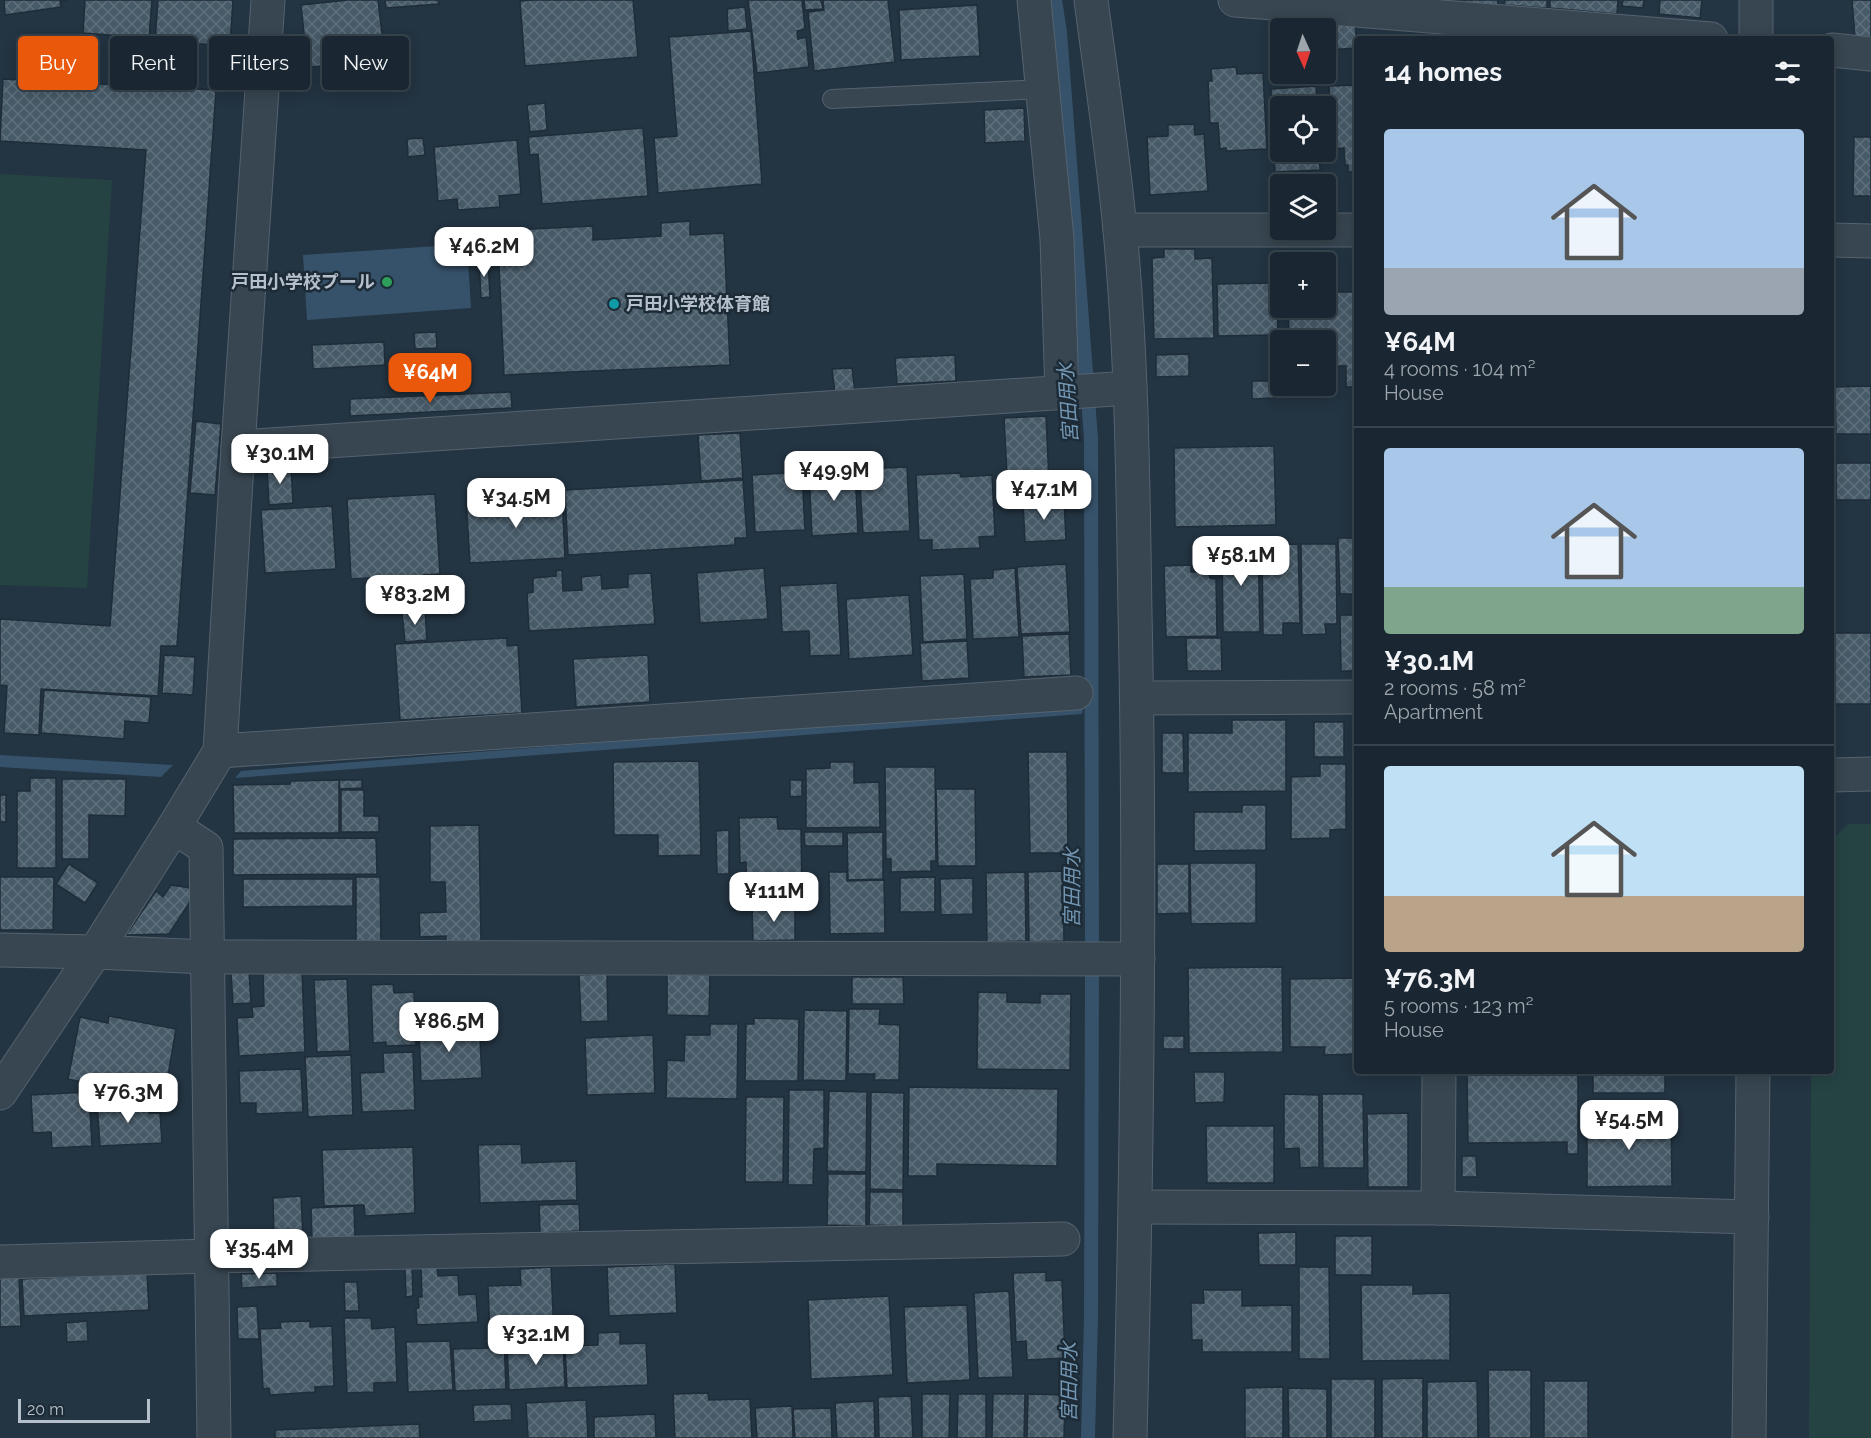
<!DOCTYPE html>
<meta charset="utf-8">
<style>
body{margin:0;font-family:Raleway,"Noto Sans JP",sans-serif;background:#27333e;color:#f1f3f6;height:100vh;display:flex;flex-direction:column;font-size:22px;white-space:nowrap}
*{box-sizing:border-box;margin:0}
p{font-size:20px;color:#9fa5ac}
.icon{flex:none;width:33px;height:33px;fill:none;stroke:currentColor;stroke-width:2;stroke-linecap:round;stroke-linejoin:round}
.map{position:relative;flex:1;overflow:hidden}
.details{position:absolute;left:1354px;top:36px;width:480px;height:1038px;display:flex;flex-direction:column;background:#1a2732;border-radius:6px;box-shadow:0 3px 15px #0003,0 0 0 2px #38444d}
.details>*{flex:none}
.guide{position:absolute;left:18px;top:36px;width:570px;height:54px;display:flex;gap:12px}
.needle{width:39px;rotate:177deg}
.tools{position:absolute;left:1270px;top:18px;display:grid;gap:12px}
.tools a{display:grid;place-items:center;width:66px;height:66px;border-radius:6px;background:#1a2732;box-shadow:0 3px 15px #0003,0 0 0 2px #38444d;font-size:30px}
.scale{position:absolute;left:18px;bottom:15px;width:132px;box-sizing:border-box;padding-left:6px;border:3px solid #b5c0cc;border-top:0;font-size:16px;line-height:21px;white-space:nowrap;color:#b5c0cc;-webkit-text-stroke:4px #1d2b37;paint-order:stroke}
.price{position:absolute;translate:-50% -51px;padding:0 14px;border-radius:12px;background:#fff;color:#222;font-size:20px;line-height:39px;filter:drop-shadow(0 2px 3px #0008)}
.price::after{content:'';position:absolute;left:50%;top:36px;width:18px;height:14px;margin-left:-9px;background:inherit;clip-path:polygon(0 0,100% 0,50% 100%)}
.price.selected{background:#ea580c;color:#fff}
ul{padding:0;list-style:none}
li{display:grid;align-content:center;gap:12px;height:318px;padding:0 30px}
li+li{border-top:2px solid #38444d}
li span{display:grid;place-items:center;height:186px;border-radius:6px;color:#555}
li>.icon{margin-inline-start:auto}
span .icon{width:108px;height:108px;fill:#fffc;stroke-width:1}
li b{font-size:26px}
h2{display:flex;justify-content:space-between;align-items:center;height:72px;padding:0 30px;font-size:26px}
.pill{padding:0 21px;border-radius:6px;background:#1a2732;box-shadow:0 3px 15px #0003,0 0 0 2px #38444d;font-size:21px;line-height:54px}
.pill.selected{background:#ea580c;color:#fff}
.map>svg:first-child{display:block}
</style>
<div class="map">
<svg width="1871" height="1438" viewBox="0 0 1871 1438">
<defs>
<pattern id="building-cross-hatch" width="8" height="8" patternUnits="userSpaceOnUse" patternTransform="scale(1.5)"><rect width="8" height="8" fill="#475a68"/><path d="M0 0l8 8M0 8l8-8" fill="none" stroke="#5f707c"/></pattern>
</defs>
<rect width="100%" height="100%" fill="#233442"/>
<g fill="#264343">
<path d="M0 174 112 180 87 588 0 585Z"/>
<path d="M1848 824H1871V1438H1809L1811 1071H1832V840Z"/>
</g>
<g fill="#36526a">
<path d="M467 244 471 308 307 320 303 255Z"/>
<path d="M1084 704 1082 714 235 778 241 771Z"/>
<path d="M0 755 173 765 161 777 0 767Z"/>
</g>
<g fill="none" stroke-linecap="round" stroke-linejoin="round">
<g stroke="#36526a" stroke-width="14">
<path d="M1055 0 1060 32 1091 438 1092 949"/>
<path d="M1088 1438 1091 1317 1092 966"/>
</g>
</g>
<g fill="url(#building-cross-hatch)" stroke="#1f2d39" stroke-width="1.5">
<path d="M4 0H67L60 1 61 7 5 15Z"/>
<path d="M85 0H152L149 38 83 33Z"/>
<path d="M158 0H233L230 46 155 41Z"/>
<path d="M348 0H378L385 59 303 68 300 42H305L301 5Z"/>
<path d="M385 0H438L439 4 386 8Z"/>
<path d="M533 0H633L638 57 525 66 520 1Z"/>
<path d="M748 0H802L805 29 797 31 798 39 806 37 809 67 757 73Z"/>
<path d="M804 0H821L823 9 805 10Z"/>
<path d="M823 0H888L895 62 814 71 808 12 824 10Z"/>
<path d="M1465 0H1498L1497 8 1465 5Z"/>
<path d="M1505 0H1547V8L1504 5Z"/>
<path d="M1550 0H1618L1617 14 1550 8Z"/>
<path d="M1623 0H1644L1643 8 1622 6Z"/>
<path d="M1660 0H1702L1700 18 1659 14Z"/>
<path d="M1852 0H1871V37L1855 38Z"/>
<path d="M977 5 980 56 901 60 899 10Z"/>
<path d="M745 7 747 29 728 31 727 9Z"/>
<path d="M1355 21 1357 48 1327 50 1325 23Z"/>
<path d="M1443 28 1484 31V39H1442Z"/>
<path d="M751 31 762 184 658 193 654 138 677 136 669 37Z"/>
<path d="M209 53 235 55 234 75 208 73Z"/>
<path d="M1236 67 1237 74 1263 73 1267 149 1226 151V148L1220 149 1218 123H1210L1208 81H1212L1211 69Z"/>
<path d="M3 79 216 90 177 646H161L158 696 41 689 39 735 4 733 7 686 0 685V619L110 626 146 150 0 141Z"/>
<path d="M1358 85V172H1348V165H1345L1344 148 1332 149 1329 86Z"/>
<path d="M1316 86 1317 106H1281V152H1319L1320 170 1275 172 1271 89Z"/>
<path d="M545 103 547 130 530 132 527 105Z"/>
<path d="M1024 108 1025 141 985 143 984 110Z"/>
<path d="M1194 124 1195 135 1204 134 1208 191 1150 195 1147 137 1168 136V125Z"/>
<path d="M643 128 648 196 542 204 538 154 530 155 528 137Z"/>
<path d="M1854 137H1871V196H1853Z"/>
<path d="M423 138 425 155 408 157 407 139Z"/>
<path d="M517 140 521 194 499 196 500 207 458 210 457 199 438 201 434 147Z"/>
<path d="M1312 172 1313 184H1281V206H1277L1275 174Z"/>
<path d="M690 221V235L724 233 730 365 504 375 498 244 512 243 511 230 593 226V240L661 236V223Z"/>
<path d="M1164 249H1195V259L1212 258 1214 338 1154 339 1152 258 1164 257Z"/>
<path d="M479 258H488L490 297 481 298Z"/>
<path d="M1277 283 1278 335 1218 336 1217 284Z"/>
<path d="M1326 292H1358V387H1346V366H1326V340H1289L1288 308H1326Z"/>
<path d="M436 332 437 348 415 349 414 333Z"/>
<path d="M384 342 385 365 313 369 312 345Z"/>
<path d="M1189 354V376L1156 377V355Z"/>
<path d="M955 355 956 381 897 384 895 358Z"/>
<path d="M852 368 855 392 835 394 832 369Z"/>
<path d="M1252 381H1274V398L1252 399Z"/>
<path d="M1871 386V434H1836L1835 387Z"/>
<path d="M511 392 512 408 350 416V399Z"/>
<path d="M1046 416 1049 481 1033 482 1032 474 1007 475 1004 418Z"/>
<path d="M196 421 221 424 215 495 190 493Z"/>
<path d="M740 433 743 478 701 481 698 435Z"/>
<path d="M1274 446 1276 525 1175 527 1174 448Z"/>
<rect x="1836" y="463" width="35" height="37"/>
<path d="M291 466 293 503 269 505 267 467Z"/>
<path d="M907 467 910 531 863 533 859 469Z"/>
<path d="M855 468 858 533 812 536 809 471Z"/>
<path d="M802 472 805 530 755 532 752 475Z"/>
<path d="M960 473 961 477 992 475 995 536 979 537 980 548 932 550V540H919L916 475Z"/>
<path d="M743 480 747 538H735V545L568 555 565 490Z"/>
<path d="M435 494 440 574 423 575 425 603 402 604 400 576 351 579 347 499Z"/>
<path d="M562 495 565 558 470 563 466 500Z"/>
<path d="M1064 500 1066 540 1025 542 1023 502Z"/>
<path d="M332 506 336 569 265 573 261 510Z"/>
<path d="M1338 538H1358V594H1340Z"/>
<path d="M1258 542 1260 632H1223L1222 543Z"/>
<path d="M1298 544 1300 623H1283V635H1263L1262 545Z"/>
<path d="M1301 544H1336L1337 624H1325L1326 634 1302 635Z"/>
<path d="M1066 564 1070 632 1021 634 1017 567Z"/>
<path d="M1191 565V572H1209L1210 578 1216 579 1217 636 1166 637 1164 566Z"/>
<path d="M764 568 768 619 700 623 697 573Z"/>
<path d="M1015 568 1019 637 973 639 970 579 993 578V570Z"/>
<path d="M562 570 563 591 582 590 581 577 601 575 602 589 628 587V574L651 573 655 624 529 631 527 593 533 592V578L556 576V571Z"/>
<path d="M964 574 967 639 923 642 920 576Z"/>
<path d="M837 583 841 655 810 656 809 631 782 632 780 586Z"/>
<path d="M909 595 913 655 849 659 846 599Z"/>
<path d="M425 610 427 640 405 642 402 612Z"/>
<path d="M1340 615H1358V671H1341Z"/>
<rect x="1832" y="633" width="39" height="71"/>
<path d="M1069 634 1071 675 1024 677 1022 636Z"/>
<path d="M507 638V646L518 645 522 713 400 720 395 644Z"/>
<path d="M1186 638H1221L1222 671H1187Z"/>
<path d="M967 641 969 678 922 681 920 643Z"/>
<path d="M164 655 195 657 193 695 162 693Z"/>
<path d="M648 655 650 702 576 707 573 659Z"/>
<path d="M44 690 151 697 149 723 125 721 124 739 41 733Z"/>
<path d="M1232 720H1286V791L1188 792V733H1232Z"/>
<rect x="1314" y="722" width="30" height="35"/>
<path d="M1162 733H1183L1184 773H1162Z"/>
<path d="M1028 752H1067L1068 853H1030Z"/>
<path d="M699 761 701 855 658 856V835H614L613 762Z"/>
<path d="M830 762H854V783L879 782 880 827 806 828V769L830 768Z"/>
<path d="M1320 764H1346V829L1330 830V838L1291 839V777L1320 776Z"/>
<path d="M885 767H935L936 861H931V871L891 872V859H886Z"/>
<path d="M30 778H56V868H17V791H30Z"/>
<path d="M62 779H126L125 816 89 815V859H62Z"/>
<path d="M339 780H362V788L340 789Z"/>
<path d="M339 780V833H234L233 785 290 784 291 781Z"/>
<path d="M790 780H802V796L790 797Z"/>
<path d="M936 789H975L976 866H938Z"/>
<path d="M341 790H364V816H379V832H341Z"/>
<rect x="0" y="795" width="6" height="27"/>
<path d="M1242 805H1266V850L1194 851V812H1242Z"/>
<path d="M777 817 778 829H801L802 898H747L746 862 740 863 739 818Z"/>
<path d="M479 825 481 941H446V936L420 937 419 913 446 912 445 882H430V826Z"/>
<path d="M729 830V874H717L716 831Z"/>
<path d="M804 832H843V846H805Z"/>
<path d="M883 832V879L848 880 847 833Z"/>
<path d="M376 838 377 874 233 875V839Z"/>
<path d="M1190 863H1256V923L1191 924Z"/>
<path d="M69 864 98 883 85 903 56 884Z"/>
<path d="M1157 864H1189V913L1157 914Z"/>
<path d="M1063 871 1064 941 1029 942 1028 872Z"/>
<path d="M829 872H847V881L884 880 885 933 830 934Z"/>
<path d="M1025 872 1026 941 987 942 986 873Z"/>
<path d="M0 877H54L53 930H0Z"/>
<path d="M356 877H380L381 945H356Z"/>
<path d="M935 877V912H900V878Z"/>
<path d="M973 878V914L941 915 940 879Z"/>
<path d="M243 879H353V906L243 907Z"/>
<path d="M171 885 191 888V900L169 934 126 935 156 891 163 897Z"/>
<path d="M752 905H795V940L753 941Z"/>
<path d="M1282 967 1283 1052 1189 1053 1188 968Z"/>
<path d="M302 970 305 1052 239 1056 237 1018 253 1017 252 1007 264 1006 263 972Z"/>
<path d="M249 971 251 1003 233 1004 231 972Z"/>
<path d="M607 974 608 1021 581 1022 579 975Z"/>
<path d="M667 974 710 975 709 1016 667 1015Z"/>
<path d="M852 977H903L904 1004H852Z"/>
<path d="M1358 978V1054L1324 1055 1325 1047H1290V979Z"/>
<path d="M347 979 350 1051 317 1052 314 980Z"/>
<path d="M393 984 394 993 414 992 416 1045 386 1046V1042L373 1043 371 985Z"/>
<path d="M978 992 1007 993V1002L1040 1003V994H1071L1070 1070 977 1069Z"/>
<path d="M849 1009H880L879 1024 900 1025 899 1080H874L875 1074H848Z"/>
<path d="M804 1010 847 1011 846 1081 803 1080Z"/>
<path d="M109 1016 176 1029 165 1093 116 1083 115 1089 68 1079 80 1017 108 1023Z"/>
<path d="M754 1018 799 1019 798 1081H745L746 1024H754Z"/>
<path d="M461 1023V1029H469V1039H480L482 1078 421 1081 419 1029 426 1028V1024Z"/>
<path d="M710 1024H738L737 1099 666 1098 667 1060 684 1061 685 1035H710Z"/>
<path d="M653 1035 655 1093 587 1095 585 1038Z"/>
<rect x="1163" y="1036" width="21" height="13"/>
<path d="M413 1052 415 1110 362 1112 360 1073 384 1072 383 1053Z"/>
<path d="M351 1055 353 1115 308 1117 305 1057Z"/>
<path d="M301 1069 303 1112 256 1114V1103H240L239 1071Z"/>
<path d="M1467 1071H1578V1154H1567V1142L1468 1143Z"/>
<rect x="1593" y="1071" width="72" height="22"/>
<path d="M1194 1072H1225L1224 1102 1195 1103Z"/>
<path d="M909 1087 1058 1089 1057 1166 937 1164V1176H908Z"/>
<path d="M789 1090H824V1148L814 1149 813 1185H788Z"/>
<path d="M829 1091 867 1092 866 1172 827 1171Z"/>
<path d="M89 1092 92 1146 52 1148 51 1132 33 1133 31 1095Z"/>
<path d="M871 1092 904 1093 903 1190 870 1189Z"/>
<path d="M1284 1094 1319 1095V1167L1300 1168 1299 1148 1284 1149Z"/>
<path d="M1322 1094H1363L1364 1168H1323Z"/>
<path d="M746 1097H784L783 1182H745Z"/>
<path d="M129 1100V1105L149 1104V1113H160L162 1143 100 1146 97 1102Z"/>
<path d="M1408 1113V1187H1368L1367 1114Z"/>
<path d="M1587 1116H1671L1672 1186 1587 1187Z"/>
<path d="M1206 1126H1274V1183H1207Z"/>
<path d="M521 1144 522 1163 576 1161 577 1200 480 1203 478 1145Z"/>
<path d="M413 1147 415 1213 365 1216 364 1205 324 1206 322 1150Z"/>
<path d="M1462 1156H1476L1477 1177H1462Z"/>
<path d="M828 1174H866V1226L827 1225Z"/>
<path d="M870 1192H903V1226L869 1225Z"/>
<path d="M301 1196 303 1237 274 1238 273 1198Z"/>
<path d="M579 1204 580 1231 540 1233 539 1205Z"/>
<path d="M354 1206 355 1237 312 1239 311 1208Z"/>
<path d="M1296 1232V1265H1259L1258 1233Z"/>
<rect x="1335" y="1236" width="37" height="39"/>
<path d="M675 1264 677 1313 609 1316 607 1267Z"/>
<path d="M412 1266 413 1296 406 1297 405 1267Z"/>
<path d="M437 1266 438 1276 458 1275 459 1295 476 1294 478 1322 417 1325 416 1308H419L418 1297H422L421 1267Z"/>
<path d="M551 1267 554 1334 490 1336 488 1286 521 1285 520 1269Z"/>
<path d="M1299 1267H1329L1330 1359H1299Z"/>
<path d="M1046 1272V1281L1062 1280 1065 1358 1027 1360 1026 1341 1016 1342 1013 1273Z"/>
<path d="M147 1273 149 1310 24 1316 22 1279Z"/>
<path d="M277 1273V1286L242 1288 241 1274Z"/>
<path d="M19 1277 21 1326 0 1327V1278Z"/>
<path d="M344 1282H357L359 1311H345Z"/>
<path d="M1361 1285H1413V1294L1450 1293V1360L1362 1361Z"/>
<path d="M1203 1290H1242V1306L1292 1305V1352H1202V1340H1192L1191 1303H1204Z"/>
<path d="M1009 1291 1013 1377 978 1378 974 1293Z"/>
<path d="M889 1296 893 1375 811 1379 808 1300Z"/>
<path d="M967 1305 970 1380 907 1383 904 1307Z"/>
<path d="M257 1306 259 1339H238L237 1307Z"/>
<path d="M344 1318H371L372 1329 395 1327 397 1382 374 1383V1392L347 1393Z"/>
<path d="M87 1321 88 1341 67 1342 66 1323Z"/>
<path d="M310 1321V1327L332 1326 334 1386 315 1387V1392L270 1395 269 1388 263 1389 260 1329 281 1328 280 1322Z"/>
<path d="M620 1332V1344L646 1343 648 1385 567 1388 565 1346 598 1345V1333Z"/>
<path d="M492 1338H504L506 1389 455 1391 453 1349 492 1348Z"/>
<path d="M450 1341 453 1390 408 1392 406 1342Z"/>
<path d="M563 1343 565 1387 509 1390 507 1345Z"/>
<path d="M1488 1370H1531V1438H1489Z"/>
<path d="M1423 1378V1438H1382V1379Z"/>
<rect x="1331" y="1379" width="44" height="59"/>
<path d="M1477 1381 1478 1438H1427V1382Z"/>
<rect x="1544" y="1381" width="44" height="57"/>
<path d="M1283 1387V1438H1245V1388Z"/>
<path d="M1288 1388 1327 1389V1438H1289Z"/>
<path d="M708 1393 709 1400 750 1399 752 1438H675L673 1394Z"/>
<path d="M922 1394H950L949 1438H922Z"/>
<path d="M958 1394H986V1438H957Z"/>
<path d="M993 1394H1025L1024 1438H992Z"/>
<path d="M1028 1394 1065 1395 1064 1438H1027Z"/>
<path d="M911 1396 913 1438H879L878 1397Z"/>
<path d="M586 1400 588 1438H528L526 1403Z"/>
<path d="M874 1401 875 1438H837L835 1403Z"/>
<path d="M511 1404 512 1420 474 1422 473 1405Z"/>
<path d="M792 1406 793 1438H757L755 1408Z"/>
<path d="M831 1408 832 1438H795L793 1409Z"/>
<path d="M655 1414 656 1438H594V1417Z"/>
<path d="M419 1424 420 1438H275V1430Z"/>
</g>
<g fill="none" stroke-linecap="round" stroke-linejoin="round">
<defs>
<path id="service" d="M832 99 1043 89"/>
<g id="minor">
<path d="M1034 0 1057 239 1062 393"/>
<path d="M1091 0C1101 77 1113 153 1120 230 1132 357 1133 485 1135 613 1141 888 1137 1163 1130 1438"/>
<path d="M1235 0 1711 39"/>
<path d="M1756 0V39"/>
<path d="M1832 50 1871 54"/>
<path d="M1120 230H1358"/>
<path d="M1832 240 1871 241"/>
<path d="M238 447 1130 388"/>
<path d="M1137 698 1358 697"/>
<path d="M220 751 1076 693"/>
<path d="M1832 775 1871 774"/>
<path d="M174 827 206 848 214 1438"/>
<path d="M0 950 95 952 207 957 1138 959"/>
<path d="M1136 1207 1438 1208 1752 1217"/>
<path d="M1438 1208 1439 1071"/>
<path d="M0 1262 211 1256 1063 1239"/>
<path d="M1749 1438 1753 1071"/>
</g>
<path id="tertiary" d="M0 1093 95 952 174 827 220 751 238 447 268 0"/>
</defs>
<use href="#service" stroke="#56636f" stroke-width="20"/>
<use href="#minor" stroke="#56636f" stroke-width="35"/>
<use href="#tertiary" stroke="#56636f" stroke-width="35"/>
<use href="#service" stroke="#384651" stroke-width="18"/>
<use href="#minor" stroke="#384651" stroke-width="33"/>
<use href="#tertiary" stroke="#384651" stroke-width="33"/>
</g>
<circle fill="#2e9e5b" stroke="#1d2b37" stroke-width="2" cx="387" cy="282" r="6"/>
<circle fill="#0f9aa8" stroke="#1d2b37" stroke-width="2" cx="614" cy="304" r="6"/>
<g text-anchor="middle" stroke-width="5" stroke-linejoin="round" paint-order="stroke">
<g font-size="18" font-weight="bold" fill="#b5c0cc" stroke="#1d2b37" text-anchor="end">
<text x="375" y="288">戸田小学校プール</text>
<text x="626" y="310" text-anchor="start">戸田小学校体育館</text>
</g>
<g font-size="20" font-style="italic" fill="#7295b1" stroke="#1d2b37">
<text transform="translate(1068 403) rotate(-94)" y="7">宮田用水</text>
<text transform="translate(1072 888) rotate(-90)" y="7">宮田用水</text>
<text transform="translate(1069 1382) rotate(-90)" y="7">宮田用水</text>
</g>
</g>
</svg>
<div class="tools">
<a><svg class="needle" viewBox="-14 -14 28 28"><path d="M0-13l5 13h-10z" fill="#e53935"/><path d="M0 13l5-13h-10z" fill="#9fa5ac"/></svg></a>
<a><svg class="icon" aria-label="locate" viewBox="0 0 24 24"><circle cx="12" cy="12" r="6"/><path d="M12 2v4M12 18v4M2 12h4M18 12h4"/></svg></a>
<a><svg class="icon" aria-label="layers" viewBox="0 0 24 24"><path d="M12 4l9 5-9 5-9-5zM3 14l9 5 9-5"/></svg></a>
<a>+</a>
<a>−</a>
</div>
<div class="scale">20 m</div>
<b class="price" style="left:484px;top:278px">¥46.2M</b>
<b class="price selected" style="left:430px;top:404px">¥64M</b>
<b class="price" style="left:280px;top:485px">¥30.1M</b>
<b class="price" style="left:834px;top:502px">¥49.9M</b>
<b class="price" style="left:1044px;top:521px">¥47.1M</b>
<b class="price" style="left:516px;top:529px">¥34.5M</b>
<b class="price" style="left:1241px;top:587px">¥58.1M</b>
<b class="price" style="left:415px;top:626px">¥83.2M</b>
<b class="price" style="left:774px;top:923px">¥111M</b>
<b class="price" style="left:449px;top:1053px">¥86.5M</b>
<b class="price" style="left:128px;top:1124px">¥76.3M</b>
<b class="price" style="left:1629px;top:1151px">¥54.5M</b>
<b class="price" style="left:259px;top:1280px">¥35.4M</b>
<b class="price" style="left:536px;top:1366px">¥32.1M</b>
<div class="guide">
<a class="pill selected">Buy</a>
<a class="pill">Rent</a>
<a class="pill">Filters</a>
<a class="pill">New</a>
</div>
<section class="details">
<h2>14 homes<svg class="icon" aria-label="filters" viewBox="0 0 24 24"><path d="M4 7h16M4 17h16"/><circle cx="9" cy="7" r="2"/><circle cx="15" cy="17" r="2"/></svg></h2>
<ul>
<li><span style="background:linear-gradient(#a9c7e8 75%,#9aa5b1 0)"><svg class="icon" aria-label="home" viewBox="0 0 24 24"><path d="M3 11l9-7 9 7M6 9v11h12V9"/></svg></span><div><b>¥64M</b><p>4 rooms · 104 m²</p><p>House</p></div></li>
<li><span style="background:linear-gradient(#a9c7e8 75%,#7fa58c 0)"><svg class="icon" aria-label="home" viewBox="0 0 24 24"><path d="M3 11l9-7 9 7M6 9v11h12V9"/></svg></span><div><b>¥30.1M</b><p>2 rooms · 58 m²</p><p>Apartment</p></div></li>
<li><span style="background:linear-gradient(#bfe0f5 70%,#b9a48a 0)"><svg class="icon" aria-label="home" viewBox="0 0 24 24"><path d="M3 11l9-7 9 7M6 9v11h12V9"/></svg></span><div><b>¥76.3M</b><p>5 rooms · 123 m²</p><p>House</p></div></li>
</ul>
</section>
</div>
